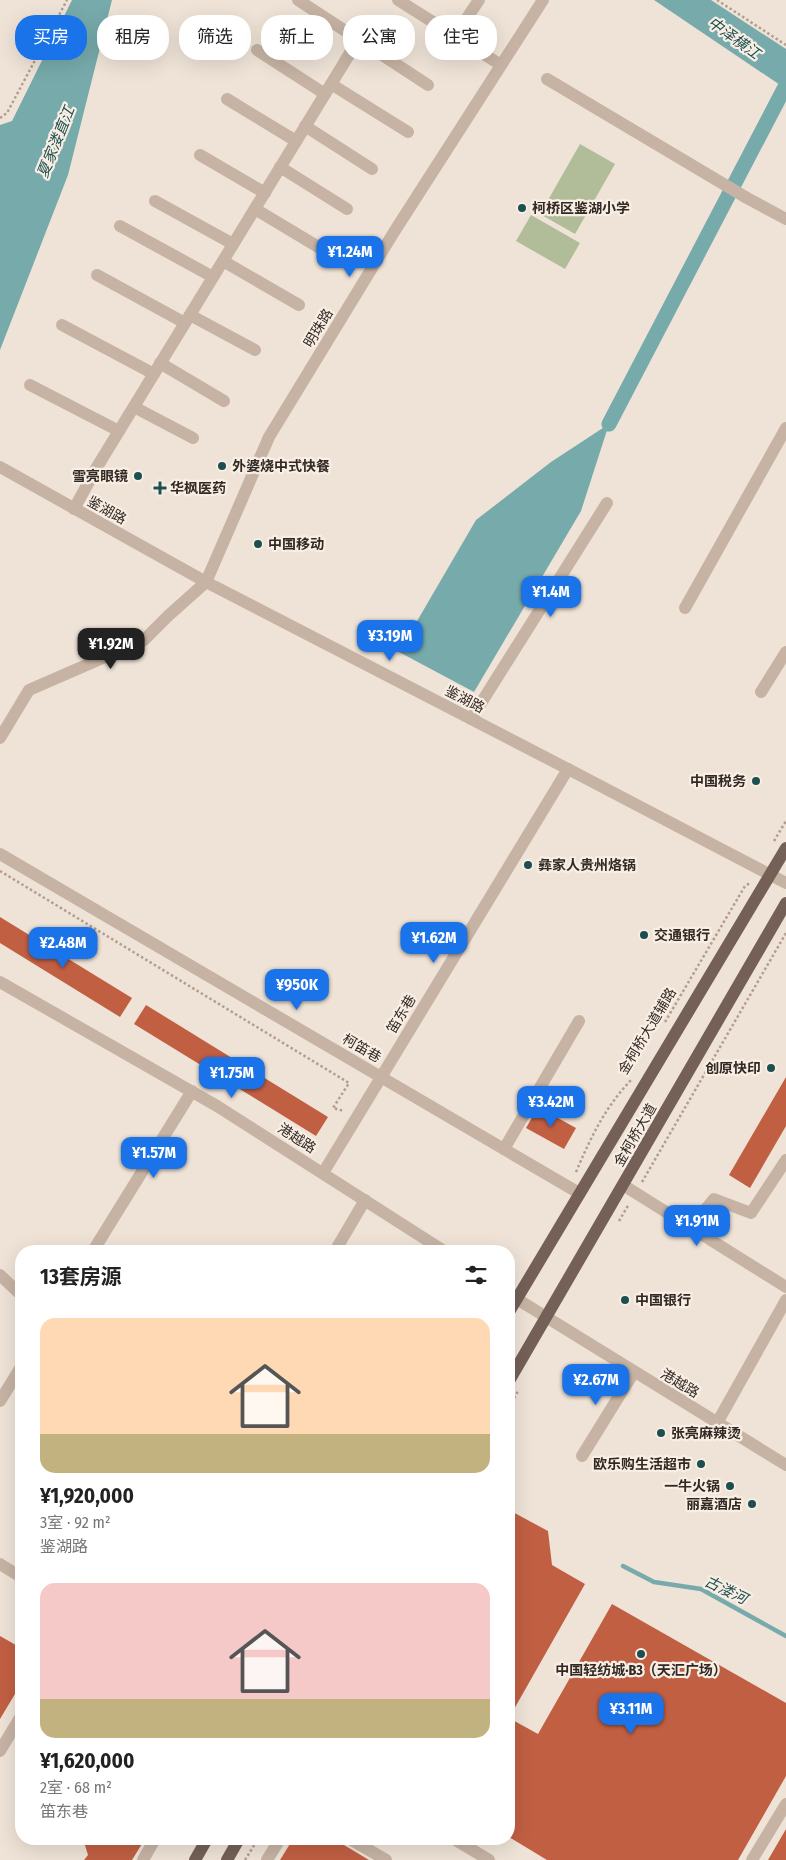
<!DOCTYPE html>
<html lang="zh">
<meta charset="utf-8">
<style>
body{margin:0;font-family:"Fira Sans Condensed","Noto Sans SC",sans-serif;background:#f6f6f6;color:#222;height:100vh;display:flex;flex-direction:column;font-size:19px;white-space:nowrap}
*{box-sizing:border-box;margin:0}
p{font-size:16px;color:#767676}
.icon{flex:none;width:28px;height:28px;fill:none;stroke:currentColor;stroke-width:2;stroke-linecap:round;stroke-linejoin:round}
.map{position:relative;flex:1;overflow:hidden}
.drawer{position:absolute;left:15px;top:1245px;width:500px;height:600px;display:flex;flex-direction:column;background:#fff;border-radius:20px;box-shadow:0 5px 20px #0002}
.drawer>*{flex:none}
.hud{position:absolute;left:15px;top:15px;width:500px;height:45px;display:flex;gap:10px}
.price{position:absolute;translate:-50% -42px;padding:0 11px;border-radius:10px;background:#1a73e8;color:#fff;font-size:16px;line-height:32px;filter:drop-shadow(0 1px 2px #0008)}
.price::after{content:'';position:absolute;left:50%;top:30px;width:15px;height:11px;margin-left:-8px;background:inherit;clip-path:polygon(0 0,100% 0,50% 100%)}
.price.on{background:#222;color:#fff}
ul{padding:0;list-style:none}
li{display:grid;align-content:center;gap:10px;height:265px;padding:0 25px}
li span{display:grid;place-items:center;height:155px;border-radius:15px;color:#555}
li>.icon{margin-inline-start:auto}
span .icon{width:90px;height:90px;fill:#fffc;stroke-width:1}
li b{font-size:21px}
h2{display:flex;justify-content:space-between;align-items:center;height:60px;padding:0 25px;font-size:21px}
.tag{padding:0 18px;border-radius:20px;background:#fff;box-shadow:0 5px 20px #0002;font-size:18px;line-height:45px}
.tag.on{background:#1a73e8;color:#fff}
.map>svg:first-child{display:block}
</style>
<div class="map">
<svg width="786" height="1860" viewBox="0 0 786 1860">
<rect width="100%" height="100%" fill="#efe3d7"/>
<g fill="#b1bd98">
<path d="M580 144 615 164 575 234 540 214Z"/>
<path d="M531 215 580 243 565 269 516 241Z"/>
</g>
<g fill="#77aaab">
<path d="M72 0H112L68 175 0 350V125L12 121Z"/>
<path d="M654 0H711L786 49V89Z"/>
<path d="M609 424 581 511 474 692 399 652 476 520 551 462Z"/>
</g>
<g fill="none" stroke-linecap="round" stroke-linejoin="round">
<path stroke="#77aaab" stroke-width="4.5" d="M623 1566 654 1582 701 1589 786 1636"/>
<path stroke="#77aaab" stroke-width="15" d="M609 424 786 85"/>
</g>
<g fill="#c15f43">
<path d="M0 917 132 998 120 1017 0 943Z"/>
<path d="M146 1005 328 1117 316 1136 134 1024Z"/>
<path d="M786 1077V1126L750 1188 729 1175Z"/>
<path d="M538 1107 576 1128 564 1149 526 1128Z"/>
<path d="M509 1510 548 1531 552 1565 585 1584 509 1718 538 1734 612 1604 786 1703V1776L738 1860H547L509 1837Z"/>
<path d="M0 1636 21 1648V1684L0 1719Z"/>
<path d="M786 1829V1860H768Z"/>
<path d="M83 1839H145L132 1860H84L88 1855Z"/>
<path d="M293 1839H334L369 1860H280Z"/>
</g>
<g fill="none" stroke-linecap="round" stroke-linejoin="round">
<g stroke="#b29d8e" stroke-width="2.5" stroke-dasharray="2.5 2.5" stroke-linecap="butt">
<path d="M717 0 786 45"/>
<path d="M0 118 7 113 67 0"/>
<path d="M774 841 786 821"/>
<path d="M0 871 349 1083 333 1108 344 1111"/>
<path d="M665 1022 745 886 750 883"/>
<path d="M576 1172C591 1137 605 1107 632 1079"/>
<path d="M642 1182 786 933"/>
<path d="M619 1221 629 1204"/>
<path d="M509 1407 518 1391"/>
<path d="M245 1860 258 1839"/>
</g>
<g stroke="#c6b3a4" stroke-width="12">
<path d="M298 0 428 85"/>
<path d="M398 0 501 65"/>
<path d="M455 36 479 0"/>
<path d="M257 50 325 94"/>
<path d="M547 79 747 198 786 219"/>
<path d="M331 84 408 132"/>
<path d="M227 99 296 141"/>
<path d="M305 126 372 169"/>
<path d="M200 155 265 193"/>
<path d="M280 167 347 209"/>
<path d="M155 201 233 244"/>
<path d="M255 209 320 248"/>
<path d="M120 226 213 277"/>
<path d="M223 261 299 305"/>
<path d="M97 275 185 323"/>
<path d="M190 315 255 350"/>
<path d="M62 325 154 374"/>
<path d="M160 363 224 401"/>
<path d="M30 385 119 431"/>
<path d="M134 407 193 438"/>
<path d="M0 467 206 582 568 769 786 883"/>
<path d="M74 509 97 467 369 22"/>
<path d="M685 608 786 428"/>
<path d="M761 692 786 652"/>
<path d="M471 719 607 503"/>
<path d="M0 738 29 690 144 640 168 616 206 582 269 437 394 232 543 0"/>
<path d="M0 854 579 1193"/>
<path d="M0 982 217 1106 444 1251"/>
<path d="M504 1149 579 1021"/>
<path d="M323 1173 568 769"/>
<path d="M623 1185 786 1287"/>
<path d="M691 1227 714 1199 751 1213 786 1160"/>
<path d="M93 1251 192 1091"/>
<path d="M335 1251 365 1200"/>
<path d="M0 1275 21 1295"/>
<path d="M509 1294 786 1465"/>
<path d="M0 1401 21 1367"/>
<path d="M717 1423 786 1300"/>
<path d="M582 1456 634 1372"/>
<path d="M0 1564 21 1577"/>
<path d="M0 1751 21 1716"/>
<path d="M350 1839 386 1860"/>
<path d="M454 1839 489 1860"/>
<path d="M143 1860 155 1839"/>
<path d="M267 1860 280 1839"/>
<path d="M752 1860 786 1804"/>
</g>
<g stroke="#746057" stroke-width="12">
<path d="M509 1312 786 848"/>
<path d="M509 1381 786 903"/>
<path d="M195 1860 207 1839"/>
<path d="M227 1860 239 1839"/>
</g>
</g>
<g fill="#1d4f51" stroke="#f8eee3" stroke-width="2">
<circle cx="522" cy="208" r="5"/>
<circle cx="222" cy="466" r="5"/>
<circle cx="138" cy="476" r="5"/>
<path d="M157.5 480.5h5v5h5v5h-5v5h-5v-5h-5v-5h5z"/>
<circle cx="258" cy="544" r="5"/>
<circle cx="756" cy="781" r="5"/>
<circle cx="528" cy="865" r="5"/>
<circle cx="644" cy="935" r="5"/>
<circle cx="771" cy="1068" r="5"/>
<circle cx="625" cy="1300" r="5"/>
<circle cx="661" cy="1433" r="5"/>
<circle cx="701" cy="1464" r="5"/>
<circle cx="730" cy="1486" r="5"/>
<circle cx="752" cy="1504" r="5"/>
<circle cx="641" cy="1654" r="5"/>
</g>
<g text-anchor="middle" stroke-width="4.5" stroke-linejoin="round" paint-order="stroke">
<g font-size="14" font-weight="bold" fill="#322925" stroke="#f8eee3" text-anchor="start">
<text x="532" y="213">柯桥区鉴湖小学</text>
<text x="232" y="471">外婆烧中式快餐</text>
<text x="128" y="481" text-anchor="end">雪亮眼镜</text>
<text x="170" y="493">华枫医药</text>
<text x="268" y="549">中国移动</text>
<text x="746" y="786" text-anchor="end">中国税务</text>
<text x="538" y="870">彝家人贵州烙锅</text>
<text x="654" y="940">交通银行</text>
<text x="761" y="1073" text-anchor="end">创原快印</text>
<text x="635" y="1305">中国银行</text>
<text x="671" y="1438">张亮麻辣烫</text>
<text x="691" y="1469" text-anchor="end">欧乐购生活超市</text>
<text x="720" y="1491" text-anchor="end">一牛火锅</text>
<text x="742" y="1509" text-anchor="end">丽嘉酒店</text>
<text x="641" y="1675" text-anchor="middle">中国轻纺城·B3（天汇广场）</text>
</g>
<g font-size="14" fill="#322925" stroke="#f8eee3">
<text transform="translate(318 328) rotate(-59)" y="5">明珠路</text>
<text transform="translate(107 510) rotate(29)" y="5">鉴湖路</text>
<text transform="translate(465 699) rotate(27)" y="5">鉴湖路</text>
<text transform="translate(401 1014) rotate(-59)" y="5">笛东巷</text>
<text transform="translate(647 1031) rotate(-59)" y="5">金柯桥大道辅路</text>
<text transform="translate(362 1048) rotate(30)" y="5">柯笛巷</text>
<text transform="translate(635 1135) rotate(-60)" y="5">金柯桥大道</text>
<text transform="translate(297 1138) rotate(33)" y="5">港越路</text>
<text transform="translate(680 1383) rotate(31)" y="5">港越路</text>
</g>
<g font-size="15" font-style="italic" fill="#1d4f51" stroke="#f8eee3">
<text transform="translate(734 38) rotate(36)" y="5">中泽横江</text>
<text transform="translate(56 142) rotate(-68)" y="5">夏家溇直江</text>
<text transform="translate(726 1590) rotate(26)" y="5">古溇河</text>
</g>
</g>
</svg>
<b class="price" style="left:350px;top:278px">¥1.24M</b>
<b class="price" style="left:551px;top:618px">¥1.4M</b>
<b class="price" style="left:390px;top:662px">¥3.19M</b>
<b class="price on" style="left:111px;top:670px">¥1.92M</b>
<b class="price" style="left:434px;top:964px">¥1.62M</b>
<b class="price" style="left:63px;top:969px">¥2.48M</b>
<b class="price" style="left:297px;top:1011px">¥950K</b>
<b class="price" style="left:232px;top:1099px">¥1.75M</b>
<b class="price" style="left:551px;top:1128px">¥3.42M</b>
<b class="price" style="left:154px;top:1179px">¥1.57M</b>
<b class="price" style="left:697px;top:1247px">¥1.91M</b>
<b class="price" style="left:596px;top:1406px">¥2.67M</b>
<b class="price" style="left:631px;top:1735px">¥3.11M</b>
<div class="hud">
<a class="tag on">买房</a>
<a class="tag">租房</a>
<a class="tag">筛选</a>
<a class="tag">新上</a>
<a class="tag">公寓</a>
<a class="tag">住宅</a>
</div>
<section class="drawer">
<h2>13套房源<svg class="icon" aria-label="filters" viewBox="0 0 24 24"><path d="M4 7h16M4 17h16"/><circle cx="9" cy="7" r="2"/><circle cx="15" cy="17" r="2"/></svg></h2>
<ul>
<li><span style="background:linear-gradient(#ffd9b3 75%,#c2b280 0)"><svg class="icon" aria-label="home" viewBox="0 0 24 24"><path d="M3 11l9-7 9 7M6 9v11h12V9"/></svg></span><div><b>¥1,920,000</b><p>3室 · 92 m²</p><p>鉴湖路</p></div></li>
<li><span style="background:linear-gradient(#f6c9c9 75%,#c2b280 0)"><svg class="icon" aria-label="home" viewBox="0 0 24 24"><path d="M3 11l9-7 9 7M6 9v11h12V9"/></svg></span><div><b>¥1,620,000</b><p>2室 · 68 m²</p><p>笛东巷</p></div></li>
</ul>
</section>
</div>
